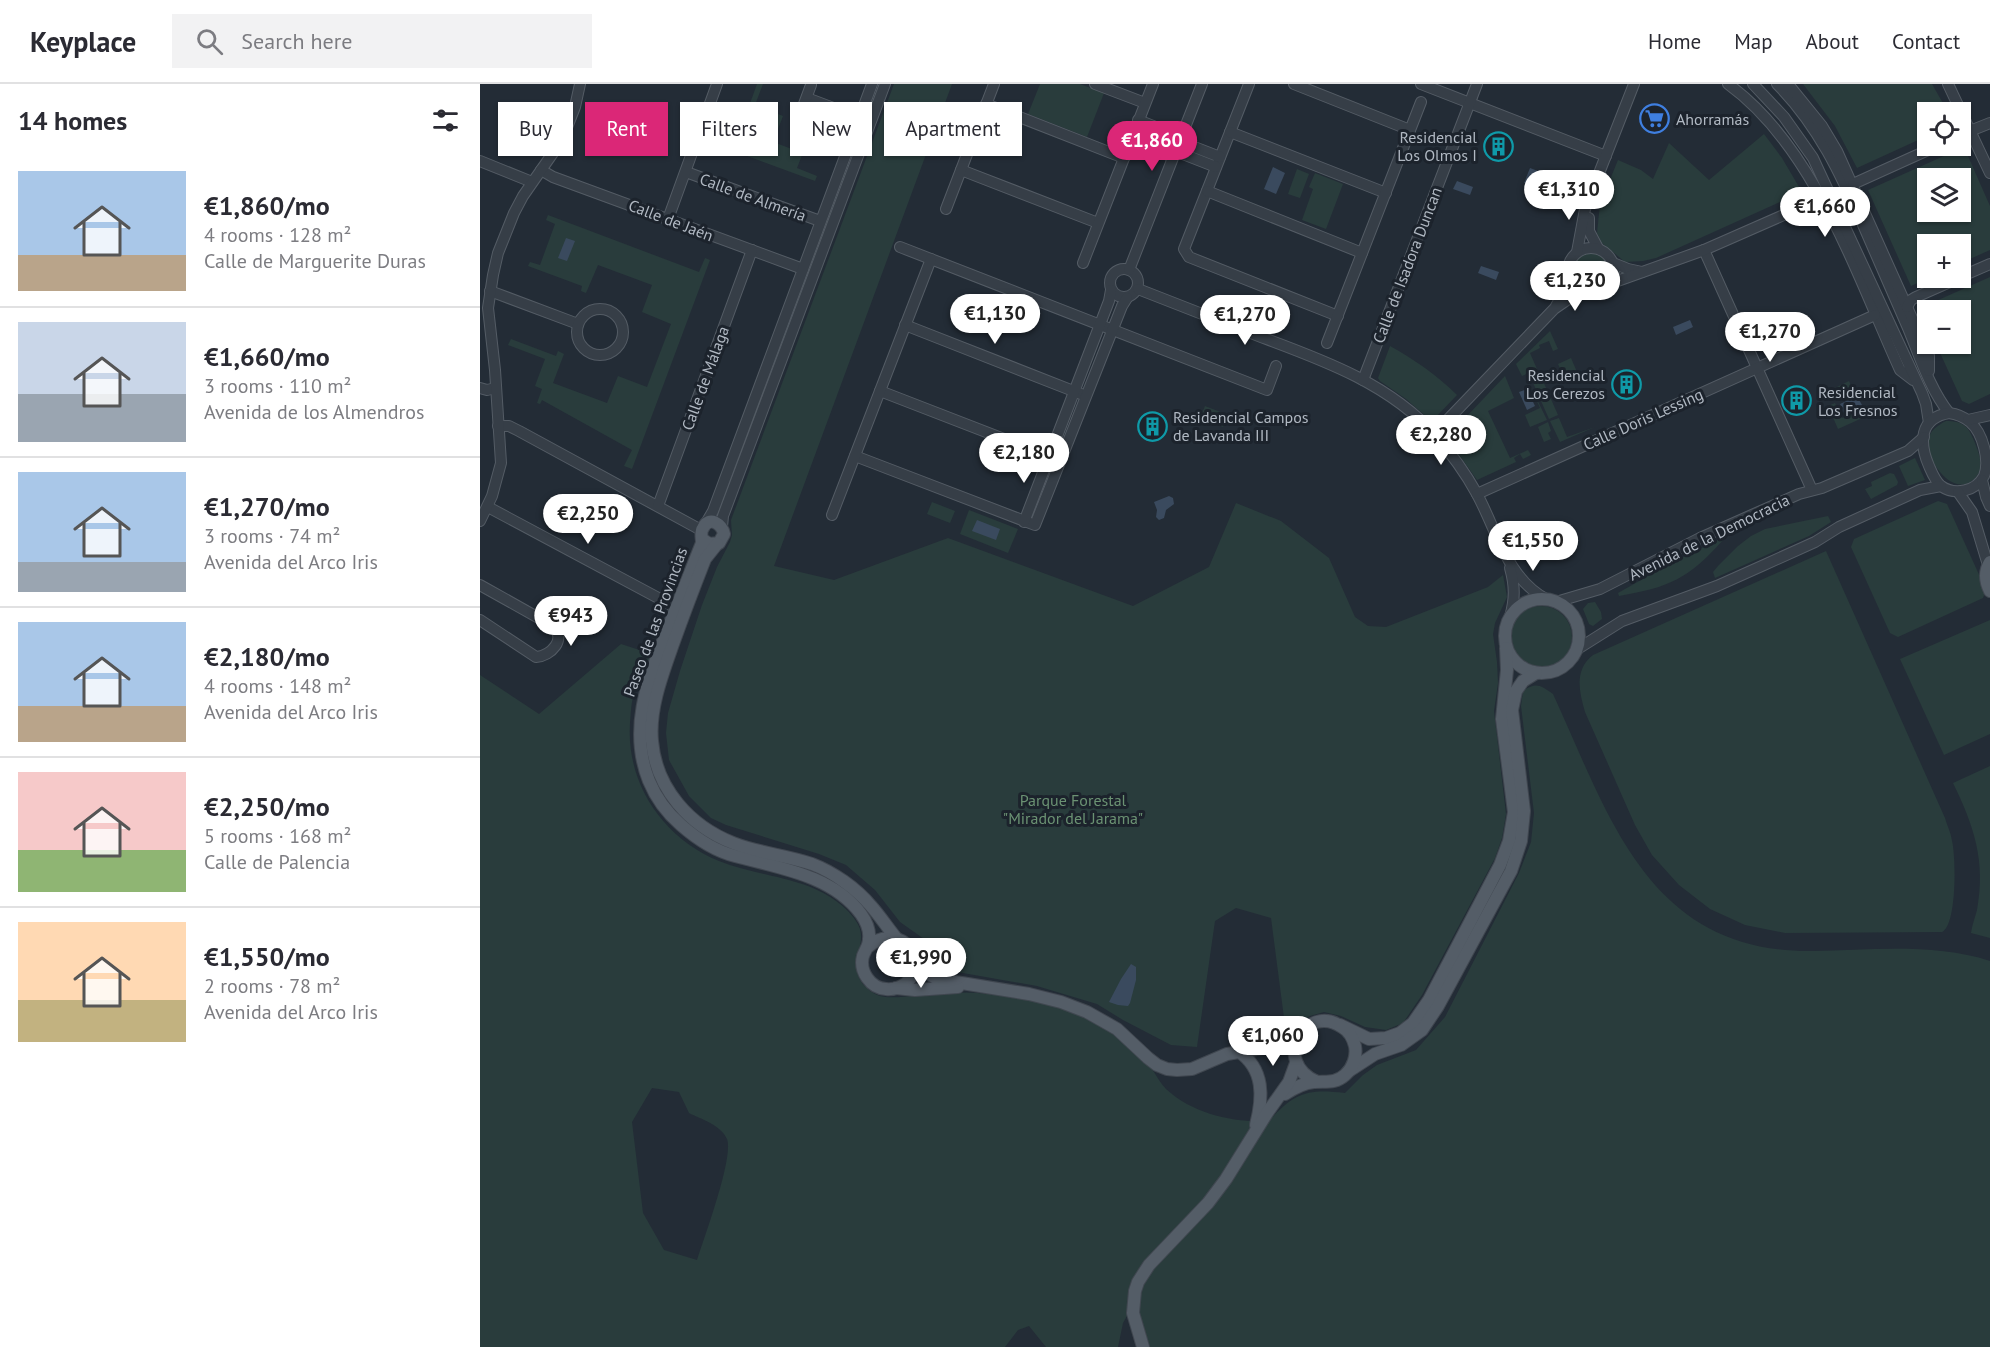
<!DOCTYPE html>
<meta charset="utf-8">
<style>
body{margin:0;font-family:"PT Sans",sans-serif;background:#f2f2f3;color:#2b2b33;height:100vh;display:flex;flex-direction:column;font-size:22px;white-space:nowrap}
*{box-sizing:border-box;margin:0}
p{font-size:20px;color:#7c7c81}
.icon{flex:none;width:33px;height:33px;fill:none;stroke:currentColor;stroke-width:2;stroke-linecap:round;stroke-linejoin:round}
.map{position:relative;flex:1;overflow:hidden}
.side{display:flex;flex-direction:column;background:#fff;width:480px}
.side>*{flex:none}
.guide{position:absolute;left:18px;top:18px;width:570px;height:54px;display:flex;gap:12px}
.fabs{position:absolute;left:1437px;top:18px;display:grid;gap:12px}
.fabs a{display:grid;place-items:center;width:54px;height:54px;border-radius:0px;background:#fff;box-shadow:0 2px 4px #0004;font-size:30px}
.price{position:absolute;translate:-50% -51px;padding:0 14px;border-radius:21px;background:#fff;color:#222;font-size:20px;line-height:39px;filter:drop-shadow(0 2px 3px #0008)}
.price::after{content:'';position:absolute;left:50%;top:36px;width:18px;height:14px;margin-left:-9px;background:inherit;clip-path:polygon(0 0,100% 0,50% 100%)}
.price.selected{background:#db2777;color:#fff}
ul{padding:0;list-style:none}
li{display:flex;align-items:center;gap:18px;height:150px;padding:0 18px}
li+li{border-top:2px solid #e1e1e2}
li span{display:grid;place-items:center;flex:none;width:168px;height:120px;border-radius:0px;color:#555}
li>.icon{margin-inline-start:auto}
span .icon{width:72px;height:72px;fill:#fffc;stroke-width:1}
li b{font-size:26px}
h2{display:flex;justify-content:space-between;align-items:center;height:72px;padding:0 18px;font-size:26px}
.chip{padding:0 21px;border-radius:0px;background:#fff;box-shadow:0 2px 4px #0004;font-size:21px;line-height:54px}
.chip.selected{background:#db2777;color:#fff}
header{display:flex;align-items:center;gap:36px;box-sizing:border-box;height:84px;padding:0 30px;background:#fff;border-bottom:2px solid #e1e1e2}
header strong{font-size:28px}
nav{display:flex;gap:33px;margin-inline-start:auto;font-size:21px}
.search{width:420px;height:54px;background:#f2f2f3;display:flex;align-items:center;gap:15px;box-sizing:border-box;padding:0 21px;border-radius:0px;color:#7c7c81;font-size:22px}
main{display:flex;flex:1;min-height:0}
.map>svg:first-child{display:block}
</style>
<header>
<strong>Keyplace</strong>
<div class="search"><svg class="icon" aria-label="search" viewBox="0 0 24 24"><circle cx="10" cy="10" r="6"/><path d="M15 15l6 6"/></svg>Search here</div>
<nav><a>Home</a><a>Map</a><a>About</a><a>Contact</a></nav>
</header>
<main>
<section class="side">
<h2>14 homes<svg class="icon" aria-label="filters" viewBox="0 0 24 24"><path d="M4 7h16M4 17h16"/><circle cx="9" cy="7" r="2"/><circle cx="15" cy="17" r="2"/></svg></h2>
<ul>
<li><span style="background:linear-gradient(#a9c7e8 70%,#b9a48a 0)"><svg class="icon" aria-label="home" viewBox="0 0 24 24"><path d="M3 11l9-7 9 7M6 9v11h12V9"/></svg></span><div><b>€1,860/mo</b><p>4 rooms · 128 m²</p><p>Calle de Marguerite Duras</p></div></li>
<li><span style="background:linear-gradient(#c9d6e8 60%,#9aa5b1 0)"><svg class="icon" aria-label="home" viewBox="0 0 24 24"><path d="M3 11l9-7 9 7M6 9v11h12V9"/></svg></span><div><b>€1,660/mo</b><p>3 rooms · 110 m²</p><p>Avenida de los Almendros</p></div></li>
<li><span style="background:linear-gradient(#a9c7e8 75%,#9aa5b1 0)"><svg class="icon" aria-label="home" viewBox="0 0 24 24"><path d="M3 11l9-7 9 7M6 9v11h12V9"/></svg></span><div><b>€1,270/mo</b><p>3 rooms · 74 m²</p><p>Avenida del Arco Iris</p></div></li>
<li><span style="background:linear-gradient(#a9c7e8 70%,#b9a48a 0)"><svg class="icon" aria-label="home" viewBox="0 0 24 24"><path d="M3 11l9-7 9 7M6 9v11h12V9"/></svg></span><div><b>€2,180/mo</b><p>4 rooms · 148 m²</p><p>Avenida del Arco Iris</p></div></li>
<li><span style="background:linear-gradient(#f6c9c9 65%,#8fb573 0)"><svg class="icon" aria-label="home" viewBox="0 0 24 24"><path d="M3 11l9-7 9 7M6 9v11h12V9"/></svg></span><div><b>€2,250/mo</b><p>5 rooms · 168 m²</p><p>Calle de Palencia</p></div></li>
<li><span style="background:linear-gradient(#ffd9b3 65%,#c2b280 0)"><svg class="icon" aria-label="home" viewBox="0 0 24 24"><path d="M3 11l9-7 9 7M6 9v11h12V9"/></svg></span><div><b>€1,550/mo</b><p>2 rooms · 78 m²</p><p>Avenida del Arco Iris</p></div></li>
</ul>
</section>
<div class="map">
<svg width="1510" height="1263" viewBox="0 0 1510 1263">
<rect width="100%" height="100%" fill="#232c36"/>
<g fill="#293c3c" fill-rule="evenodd">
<path d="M277 0H283L275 21 303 32 293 58 320 68 330 42 333 43 317 84 337 92 335 97 224 56 227 47 256 58Z"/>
<path d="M414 0H472L294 482 354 496 468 454 653 522 729 483 756 419 801 437 849 474 875 533 888 542 906 543 1008 503 1023 491 1027 513 1015 539 1013 550 1017 578 1018 599 1014 627 1026 730 1022 754 1015 774 942 911 923 939 906 946 885 943 861 932 844 928 830 932 806 949 791 834 756 824 735 837 717 963 691 961 643 936 617 920 557 902 466 886 456 882 444 855 420 838 395 806 366 781 339 770 246 741 231 734 209 712 189 676 186 649 188 629 200 587 222 521 237 483 250 458 252 451 251 436Z"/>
<path d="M560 0H600L624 9 607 53 548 30Z"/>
<path d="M1323 0H1452L1468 28H1448L1447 52 1377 84 1355 42Z"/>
<path d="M1284 50 1302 74 1322 108 1176 174 1163 177 1145 178 1122 159 1117 149 1120 120 1138 76 1161 86 1173 95 1189 59 1229 96Z"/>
<path d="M1484 63 1510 122V166L1481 179 1480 160H1448L1449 194 1431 202 1388 106ZM1448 94H1480V128H1448Z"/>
<path d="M817 85 829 90 820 114 808 110Z"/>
<path d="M835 89 863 100 846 145 822 136 833 105 829 103Z"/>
<path d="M68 131 219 188 225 174 230 176 152 385 144 382 152 366 62 316 60 320 57 319 62 305 55 302 65 275 28 261 31 255 76 272 78 267 84 270 73 299 127 319 138 292 167 303 191 240 162 228 172 201 118 181 106 209 101 207 102 202 48 182 50 178 60 181 75 140 66 136Z"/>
<circle cx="1111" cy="186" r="18"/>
<path d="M1510 193V310L1489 320 1482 317 1456 260H1480V226H1448L1447 240 1443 230 1447 221Z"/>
<path d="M1070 247 1078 265 1073 267 1069 257 1059 261 1060 264 1050 269 1057 285 1042 292 1036 280Z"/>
<path d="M910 262C935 276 957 291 977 311L953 336 949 335 926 315 900 297 898 294Z"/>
<path d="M1091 274 1097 288 1084 294 1078 280Z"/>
<path d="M1059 288 1078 331 1069 335 1050 292Z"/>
<path d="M1025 292 1034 314 1008 327 1030 374 1048 366 1051 371 1043 375 1040 370 1034 374 1036 378 997 396 968 355V352Z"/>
<path d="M1046 293 1067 336 1050 343 1045 331 1060 324Z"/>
<path d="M1369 297 1373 306 1357 313 1353 305Z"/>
<path d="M1355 319 1362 334 1385 324 1389 331 1358 345 1348 322Z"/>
<path d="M725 322 748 331 743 343 720 334Z"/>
<path d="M1079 334 1087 353 1115 343 1080 358 1070 337Z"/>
<path d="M1466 337C1474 337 1482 338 1487 344 1493 351 1502 375 1501 383 1500 387 1497 392 1494 395 1473 415 1446 376 1448 357 1449 347 1458 341 1466 337Z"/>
<path d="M1068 338 1071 347 1068 349 1071 355 1064 358 1058 343Z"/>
<path d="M1435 374 1445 396 1428 402 1419 382Z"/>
<path d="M1410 389 1414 390 1418 398 1417 401 1391 415 1385 405 1392 402 1391 398Z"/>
<path d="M1458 417 1467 420 1506 506 1503 514 1418 553 1410 549 1371 463 1374 455Z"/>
<path d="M452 418 475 427 470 439 447 430Z"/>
<path d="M489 426 538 445 528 469 480 450Z"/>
<path d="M1348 432 1351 438 1329 452 1235 494 1233 488 1238 482 1258 462 1271 452 1285 445Z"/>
<path d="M1242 454 1243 456C1208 495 1190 503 1139 512L1138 509 1191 479Z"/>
<path d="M1346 467 1465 734C1467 741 1471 749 1472 757 1476 773 1477 841 1462 848L1305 849 1265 841 1230 825 1199 801 1172 771 1155 741 1105 628C1099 607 1094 586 1113 571Z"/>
<path d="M1115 518 1121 528 1122 535 1113 542 1109 540 1103 525 1108 519Z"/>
<circle cx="1061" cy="553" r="31"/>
<path d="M1510 536V650L1464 671 1420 575Z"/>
<path d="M141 560 175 571C168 583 160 595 155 607 151 617 151 628 150 639 146 700 183 754 239 777 278 793 326 792 360 820 368 826 377 836 380 845 385 864 369 881 382 899 387 905 393 910 400 912 414 916 441 910 455 909 497 907 529 910 570 921 578 924 588 925 596 929 625 941 650 960 670 983 676 990 680 999 686 1005 713 1030 754 1039 789 1037 815 1008 828 1005 865 1009L883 991 897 981 936 966 965 933 1039 789 1051 758 1054 729 1041 622 1043 607C1056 598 1060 601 1073 610 1130 734 1169 870 1334 867 1391 866 1455 859 1510 877V1263H670L659 1227 648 1230 643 1239 638 1263H566L549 1242 538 1246 525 1263H0V591L59 630ZM172 1004 199 1008 209 1029C221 1035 241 1041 247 1055 254 1073 224 1154 217 1176L184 1166 163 1129 152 1038Z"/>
<path d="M1510 682V854L1491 849C1492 841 1495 834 1497 826 1506 777 1494 742 1473 699Z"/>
</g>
<g fill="#3a4a5e">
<path d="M280 32 289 36 283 54 273 50Z"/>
<path d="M793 83 805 89 796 110 784 105Z"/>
<path d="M1050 84 1058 87 1052 102 1044 99Z"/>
<path d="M977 97 993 103 990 111 973 105Z"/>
<path d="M86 154 95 157 87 177 78 174Z"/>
<path d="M1001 182 1019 188 1016 196 998 189Z"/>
<path d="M1210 236 1213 243 1196 251 1193 243Z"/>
<path d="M1047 305 1055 322 1047 326 1039 308Z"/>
<path d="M1377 312 1382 321 1364 329 1360 320Z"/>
<path d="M689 412 693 414 694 420 686 426 684 434 679 436 676 433 677 426 674 418Z"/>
<path d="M497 436 520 445 516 456 492 447Z"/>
<path d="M651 880 656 883V896L650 919 648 922 638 921 629 918 641 895Z"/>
</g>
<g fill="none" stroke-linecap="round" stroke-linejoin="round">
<defs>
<g id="minor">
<path d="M615 0 665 19"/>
<path d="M769 0 704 165 709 173 858 232"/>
<path d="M814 0 930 46"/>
<path d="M941 0 1126 72"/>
<path d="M1248 0C1335 63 1377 192 1420 286L1433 296"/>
<path d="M1273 0 1304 33 1333 74 1442 309 1446 320 1449 339"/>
<path d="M1297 0C1338 41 1361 91 1384 143 1399 177 1413 210 1428 244 1440 273 1450 305 1469 329"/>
<path d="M1308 0 1342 42 1357 67 1449 272V287"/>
<path d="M1468 0 1510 89"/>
<path d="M327 14 380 34"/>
<path d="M506 20 644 74"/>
<path d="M321 28 331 1"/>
<path d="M658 36 701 53"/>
<path d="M750 48 906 109"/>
<path d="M1480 51 1510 39"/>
<path d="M651 57 693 73"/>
<path d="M699 57 740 73"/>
<path d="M695 67 736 83"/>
<path d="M0 77 52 98"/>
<path d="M61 86 73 93 323 185"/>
<path d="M481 86 618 139"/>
<path d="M206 88 340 137"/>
<path d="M1373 100 1457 62"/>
<path d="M727 107 882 169"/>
<path d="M466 125 514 0"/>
<path d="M1109 134V147L1118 164"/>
<path d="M188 135 237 0"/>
<path d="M420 163 787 306 796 282"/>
<circle cx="1111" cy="187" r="23"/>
<path d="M1224 166 1332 406"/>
<path d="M1097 168 1105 125 1154 0"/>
<path d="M603 179 673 0"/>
<path d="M1133 179 1148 185 1162 188"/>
<circle cx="644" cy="199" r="14"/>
<path d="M649 186 722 0"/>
<path d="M1480 193 1510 180"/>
<path d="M1129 200 1224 166 1322 123 1339 112"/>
<path d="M658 205C699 221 740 237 781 253 843 276 910 300 955 351 971 369 986 390 997 410 1017 447 1027 494 1066 515"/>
<path d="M10 207 98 240"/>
<path d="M1076 222 1083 210 1089 195"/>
<path d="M1427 223 1431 216 1436 213 1479 194"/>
<circle cx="120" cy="248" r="23"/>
<path d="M425 241 601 310"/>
<path d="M847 259 941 18"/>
<path d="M883 296 997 0"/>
<path d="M0 304 7 306 16 304"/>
<path d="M400 307 576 375"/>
<path d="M1469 329C1477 330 1484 333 1490 338 1503 349 1510 377 1504 392 1496 407 1475 412 1461 402 1455 397 1452 389 1449 382 1439 359 1439 334 1469 329Z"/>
<path d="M1488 336 1510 331"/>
<path d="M18 342H29L39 347 221 446"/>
<path d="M954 350 1074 225 1090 214 1103 208"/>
<path d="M375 372 555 441 642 222 647 214"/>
<path d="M1502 396 1506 413 1510 422"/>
<path d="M1478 408 1492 428 1508 481"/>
<path d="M997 410 1395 231"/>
<path d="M178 422 272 166"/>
<path d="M8 423 197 524"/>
<path d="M352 431 451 175"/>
<path d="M0 437 12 412 21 379 15 286 8 224 13 191 18 169 34 129 43 112 82 56 95 23 100 0"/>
<path d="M544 438 629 217 631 206"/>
<path d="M226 439 233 427 392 0"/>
<path d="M242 443 243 432 405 0"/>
<path d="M0 501 73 542C87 555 71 572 56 573L0 536"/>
<path d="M1076 518 1120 505 1220 454 1319 410 1342 404 1428 367 1444 353"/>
<path d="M1030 533C1035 515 1035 502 1030 484"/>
<path d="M1096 566 1142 537 1237 502 1284 481 1335 458 1359 443 1440 406 1461 402"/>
</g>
<g id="major">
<path d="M222 455 229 460 239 459 244 450C242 440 229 431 223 444 220 448 222 454 222 459 211 486 201 513 190 539 170 591 147 642 169 697 176 714 187 729 201 741 217 755 235 767 255 772 299 784 352 791 381 830 386 837 390 846 389 855 389 862 385 866 383 872 379 887 390 904 406 905 415 906 425 902 430 895 450 867 413 839 388 863"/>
<path d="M237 460 225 475C214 503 203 532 193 560 182 591 169 625 172 657 176 705 210 742 253 759 278 769 306 771 332 780 353 788 376 804 391 822 400 832 407 843 416 854"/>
<path d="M1510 478C1504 488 1505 497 1510 507"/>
<circle cx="1062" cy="552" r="37"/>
<path d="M435 877 441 885 457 895 549 910 581 918 607 928 637 945 668 974 677 981 687 985 697 986 712 985 747 970 795 962 807 957 823 946"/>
<path d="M416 904 435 906 478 903"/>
<path d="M860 941 889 955 906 954 920 949 933 939 949 916 1020 781 1029 757 1034 728 1022 635 1027 586 1026 564"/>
<path d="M758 967C785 985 783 1014 776 1041"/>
<path d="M869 987 895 970 921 961 942 946 958 922 1031 787 1041 757 1044 727 1032 626 1036 607 1043 597 1056 589"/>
<path d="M805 1010C814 1004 823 999 834 998 846 997 855 1000 865 991 873 984 877 972 875 962 873 954 869 947 862 943 826 918 790 977 837 998"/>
<path d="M663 1263 653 1229 655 1207 658 1198 669 1181 728 1119 746 1095 787 1029 809 998 816 979"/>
</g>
</defs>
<use href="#minor" stroke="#545c65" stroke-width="12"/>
<use href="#major" stroke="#404750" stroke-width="14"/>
<use href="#minor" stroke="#363e47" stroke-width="10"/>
<use href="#major" stroke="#545d67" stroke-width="12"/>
</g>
<defs>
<symbol id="supermarket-ring" viewBox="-11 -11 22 22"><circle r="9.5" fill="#1c232c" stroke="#3f7fe0" stroke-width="1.5"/><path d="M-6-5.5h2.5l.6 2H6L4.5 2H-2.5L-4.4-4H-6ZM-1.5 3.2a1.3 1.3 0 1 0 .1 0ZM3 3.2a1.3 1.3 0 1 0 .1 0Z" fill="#3f7fe0"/></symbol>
<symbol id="building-ring" viewBox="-11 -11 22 22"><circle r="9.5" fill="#1c232c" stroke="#0f9aa8" stroke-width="1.5"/><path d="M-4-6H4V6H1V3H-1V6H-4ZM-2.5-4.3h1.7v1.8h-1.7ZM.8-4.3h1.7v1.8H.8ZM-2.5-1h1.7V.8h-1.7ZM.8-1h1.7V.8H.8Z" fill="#0f9aa8"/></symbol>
</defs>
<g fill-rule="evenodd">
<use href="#supermarket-ring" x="1158" y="18" width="33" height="33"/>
<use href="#building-ring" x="1002" y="46" width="33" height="33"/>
<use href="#building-ring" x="1130" y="284" width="33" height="33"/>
<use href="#building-ring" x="1300" y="300" width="33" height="33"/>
<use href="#building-ring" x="656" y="326" width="33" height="33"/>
</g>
<g text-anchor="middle" stroke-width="6" stroke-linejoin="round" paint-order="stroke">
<g font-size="16" fill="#b1b9c3" stroke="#1c232c" text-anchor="start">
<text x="1196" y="41">Ahorramás</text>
<text x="997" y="59" text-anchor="end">Residencial<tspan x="997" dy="18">Los Olmos I</tspan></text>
<text x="1125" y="297" text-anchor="end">Residencial<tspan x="1125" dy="18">Los Cerezos</tspan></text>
<text x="1338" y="314">Residencial<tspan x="1338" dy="18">Los Fresnos</tspan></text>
<text x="693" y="339">Residencial Campos<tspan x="693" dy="18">de Lavanda III</tspan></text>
</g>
<g font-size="16" fill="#b1b9c3" stroke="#1c232c">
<text transform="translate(273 113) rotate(20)" y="6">Calle de Almería</text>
<text transform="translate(191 136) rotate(21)" y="6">Calle de Jaén</text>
<text transform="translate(927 181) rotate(-69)" y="6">Calle de Isadora Duncan</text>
<text transform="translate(225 294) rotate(-70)" y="6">Calle de Málaga</text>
<text transform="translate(1163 335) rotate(-24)" y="6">Calle Doris Lessing</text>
<text transform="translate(1229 453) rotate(-26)" y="6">Avenida de la Democracia</text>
<text transform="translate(175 538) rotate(-70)" y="6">Paseo de las Provincias</text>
</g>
<g font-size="16" fill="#6b9273" stroke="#1c232c">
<text x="593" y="722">Parque Forestal<tspan x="593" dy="18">"Mirador del Jarama"</tspan></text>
</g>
</g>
</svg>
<div class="fabs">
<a><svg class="icon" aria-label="locate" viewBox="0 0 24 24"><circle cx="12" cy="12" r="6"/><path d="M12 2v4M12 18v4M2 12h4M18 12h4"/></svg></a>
<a><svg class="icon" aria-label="layers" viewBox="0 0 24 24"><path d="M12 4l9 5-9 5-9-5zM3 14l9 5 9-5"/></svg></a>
<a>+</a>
<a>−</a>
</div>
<b class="price selected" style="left:672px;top:88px">€1,860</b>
<b class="price" style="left:1089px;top:137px">€1,310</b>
<b class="price" style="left:1345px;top:154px">€1,660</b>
<b class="price" style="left:1095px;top:228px">€1,230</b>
<b class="price" style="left:515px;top:261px">€1,130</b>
<b class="price" style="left:765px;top:262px">€1,270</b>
<b class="price" style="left:1290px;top:279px">€1,270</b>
<b class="price" style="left:961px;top:382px">€2,280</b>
<b class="price" style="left:544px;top:400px">€2,180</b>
<b class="price" style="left:108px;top:461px">€2,250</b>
<b class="price" style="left:1053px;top:488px">€1,550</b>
<b class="price" style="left:91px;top:563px">€943</b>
<b class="price" style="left:441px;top:905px">€1,990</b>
<b class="price" style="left:793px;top:983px">€1,060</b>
<div class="guide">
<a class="chip">Buy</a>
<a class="chip selected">Rent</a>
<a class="chip">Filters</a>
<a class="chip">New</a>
<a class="chip">Apartment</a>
</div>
</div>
</main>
